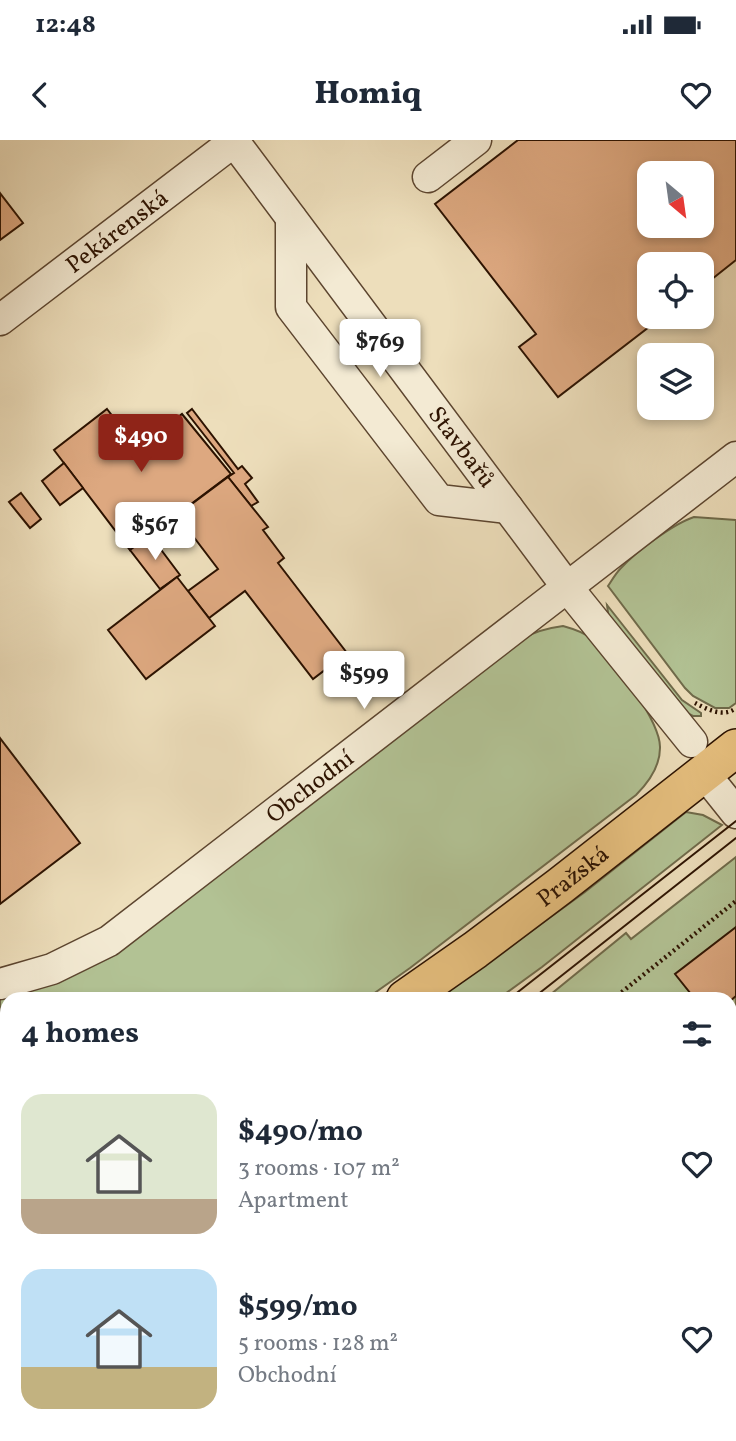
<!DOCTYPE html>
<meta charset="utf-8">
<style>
body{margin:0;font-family:Vollkorn,serif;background:#f2f2f3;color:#1f2937;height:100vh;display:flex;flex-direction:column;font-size:26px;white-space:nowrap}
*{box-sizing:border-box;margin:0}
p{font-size:23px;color:#747a83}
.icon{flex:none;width:38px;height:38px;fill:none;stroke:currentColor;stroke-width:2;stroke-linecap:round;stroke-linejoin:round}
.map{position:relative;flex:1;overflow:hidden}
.sheet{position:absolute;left:0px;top:852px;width:737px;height:450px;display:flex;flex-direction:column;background:#fff;border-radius:21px 21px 0 0;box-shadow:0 4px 10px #0003}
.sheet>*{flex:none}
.needle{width:46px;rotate:151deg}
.controls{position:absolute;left:637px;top:21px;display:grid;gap:14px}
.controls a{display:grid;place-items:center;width:77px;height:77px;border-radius:14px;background:#fff;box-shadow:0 4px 10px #0003;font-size:35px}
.price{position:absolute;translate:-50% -60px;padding:0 16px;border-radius:7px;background:#fff;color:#222;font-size:23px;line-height:46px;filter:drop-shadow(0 2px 4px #0008)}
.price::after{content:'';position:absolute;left:50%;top:42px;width:21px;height:16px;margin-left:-10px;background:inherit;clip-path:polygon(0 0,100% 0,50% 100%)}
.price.active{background:#8f2418;color:#fff}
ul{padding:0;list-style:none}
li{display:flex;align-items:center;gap:21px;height:175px;padding:0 21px}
li span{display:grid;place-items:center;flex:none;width:196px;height:140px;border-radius:21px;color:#555}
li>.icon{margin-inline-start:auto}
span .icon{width:84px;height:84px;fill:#fffc;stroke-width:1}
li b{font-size:30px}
h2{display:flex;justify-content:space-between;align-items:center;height:84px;padding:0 21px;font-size:30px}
.status{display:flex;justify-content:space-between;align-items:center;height:49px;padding:0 35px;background:#fff;direction:ltr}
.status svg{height:19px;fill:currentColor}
header{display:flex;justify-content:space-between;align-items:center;height:91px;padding:0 21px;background:#fff;font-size:32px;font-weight:800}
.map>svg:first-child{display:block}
</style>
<div class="status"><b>12:48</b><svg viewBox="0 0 49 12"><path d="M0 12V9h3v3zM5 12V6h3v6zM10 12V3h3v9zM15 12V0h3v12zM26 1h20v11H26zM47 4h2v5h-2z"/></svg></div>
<header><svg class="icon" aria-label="back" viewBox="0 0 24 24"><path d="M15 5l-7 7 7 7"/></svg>Homiq<svg class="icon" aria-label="heart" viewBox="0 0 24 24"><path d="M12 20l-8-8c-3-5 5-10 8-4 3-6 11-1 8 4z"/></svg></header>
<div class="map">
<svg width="736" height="1301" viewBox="0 0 736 1301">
<rect width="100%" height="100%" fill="#eddebb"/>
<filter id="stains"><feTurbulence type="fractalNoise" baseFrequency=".00286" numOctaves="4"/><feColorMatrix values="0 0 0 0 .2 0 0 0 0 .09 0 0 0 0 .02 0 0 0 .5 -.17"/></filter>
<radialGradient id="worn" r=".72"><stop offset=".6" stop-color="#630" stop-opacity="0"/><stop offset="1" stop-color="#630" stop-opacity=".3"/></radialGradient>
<g fill="#b2c294" stroke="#6f6a4a" stroke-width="2">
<path d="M694 377 736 380V563L729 568H715L693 556 685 548 608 446C612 440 616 433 621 428 637 411 673 384 694 377Z"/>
<path d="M607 465 682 560 701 573V576H693L687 573 609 480Z"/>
<path d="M563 486C574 489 584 492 592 499 612 516 661 582 660 608 660 627 649 642 636 655L410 828 366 859H7V1048L0 1051V859C50 848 95 826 137 798L522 499C535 491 548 488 563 486Z"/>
<path d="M686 672 703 675 722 685 542 827 498 859H438L585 752Z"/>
<path d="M736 717V888L730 893V859H545L626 793 631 799Z"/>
<path d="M730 919 736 927V994H730Z"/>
<path d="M7 1155V1254L0 1256V1158Z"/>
<path d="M105 1295H306L298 1301H110Z"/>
</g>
<g fill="#dda880" stroke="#2c1200" stroke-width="2" fill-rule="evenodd">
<path d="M518 0H736V120L702 147V124H649V177H662L558 257 519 207 536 194 435 64ZM649 33H702V86H649Z"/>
<path d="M0 53 23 83 0 100Z"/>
<path d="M107 269 138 309 182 274 231 334 130 410 54 310Z"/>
<path d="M192 269 238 329 242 326 252 338 245 344 258 362 251 366 228 337 234 333 187 273Z"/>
<path d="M64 323 83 348 60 365 42 341Z"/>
<path d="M228 337 268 387 263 390 284 418 278 423 347 513 313 539 245 451 209 478 188 451 218 429 177 375Z"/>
<path d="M21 353 41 379 30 388 9 362Z"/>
<path d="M150 395 180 435 160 449 130 410Z"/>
<path d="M177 437 215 486 146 539 108 490Z"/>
<path d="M0 598 80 703 0 764Z"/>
<path d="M736 787V856L730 861V859H695L675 834Z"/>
</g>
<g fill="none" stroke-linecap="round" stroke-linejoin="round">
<defs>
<g id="minor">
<path id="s1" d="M233 0 567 447 692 602"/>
<path d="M428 37 476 0"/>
<path d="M291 78V167L439 360 508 368"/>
<path id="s2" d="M0 180 236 0"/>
<path d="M704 633 736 673"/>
<path id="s3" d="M0 844 52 829 109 801 736 317"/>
<path d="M730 905 736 901"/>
<path d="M730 1005H736"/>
<path d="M426 1295 430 1301"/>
<path d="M650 1295 655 1301"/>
</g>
<g id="major">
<path id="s4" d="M405 859 475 810 560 746 736 608"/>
<path d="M0 1071 7 1068"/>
</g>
</defs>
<use href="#minor" stroke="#5c452f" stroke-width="33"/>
<use href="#major" stroke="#2c1200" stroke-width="40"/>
<g stroke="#2c1200" stroke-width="4.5" stroke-dasharray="2 3.5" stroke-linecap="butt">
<path d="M695 563C707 569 723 578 736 568"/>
<path d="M613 859 736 761"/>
<path d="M169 1295 174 1301"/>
</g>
<use href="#minor" stroke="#f3ead3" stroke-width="30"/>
<use href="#major" stroke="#e6bf7e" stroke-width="37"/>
<g stroke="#2c1200" stroke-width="2">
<path d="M509 859 736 681"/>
<path d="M532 859 736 698"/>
<path d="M0 1132 7 1129"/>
<path d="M0 1147 7 1144"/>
</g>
</g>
<g text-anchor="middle" stroke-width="5" stroke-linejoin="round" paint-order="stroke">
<g font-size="24" fill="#2c1200" stroke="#f3ead3">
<text dy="8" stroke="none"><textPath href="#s2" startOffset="147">Pekárenská</textPath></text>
<text dy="8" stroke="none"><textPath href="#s1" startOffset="383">Stavbařů</textPath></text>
<text dy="8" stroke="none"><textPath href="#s3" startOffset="371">Obchodní</textPath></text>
<text dy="8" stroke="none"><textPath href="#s4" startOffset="208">Pražská</textPath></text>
</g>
</g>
<rect width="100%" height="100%" filter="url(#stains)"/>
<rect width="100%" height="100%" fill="url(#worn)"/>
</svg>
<div class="controls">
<a><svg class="needle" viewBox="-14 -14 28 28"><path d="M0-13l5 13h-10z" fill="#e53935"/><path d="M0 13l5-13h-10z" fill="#747a83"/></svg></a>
<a><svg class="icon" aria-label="locate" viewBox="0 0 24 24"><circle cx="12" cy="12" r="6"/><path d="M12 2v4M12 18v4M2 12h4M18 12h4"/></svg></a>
<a><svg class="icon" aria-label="layers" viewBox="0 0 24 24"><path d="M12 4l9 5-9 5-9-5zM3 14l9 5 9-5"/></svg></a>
</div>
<b class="price" style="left:380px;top:239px">$769</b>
<b class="price active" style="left:141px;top:334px">$490</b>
<b class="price" style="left:155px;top:422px">$567</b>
<b class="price" style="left:364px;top:571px">$599</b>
<section class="sheet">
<h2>4 homes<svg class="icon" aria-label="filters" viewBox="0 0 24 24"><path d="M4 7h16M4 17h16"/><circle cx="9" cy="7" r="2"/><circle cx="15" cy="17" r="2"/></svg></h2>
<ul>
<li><span style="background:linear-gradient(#dfe7d0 75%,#b9a48a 0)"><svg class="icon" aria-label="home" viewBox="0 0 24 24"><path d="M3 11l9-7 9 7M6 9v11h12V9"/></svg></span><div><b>$490/mo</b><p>3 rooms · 107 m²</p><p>Apartment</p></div><svg class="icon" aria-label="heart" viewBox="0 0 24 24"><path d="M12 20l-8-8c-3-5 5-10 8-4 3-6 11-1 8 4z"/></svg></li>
<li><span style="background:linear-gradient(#bfe0f5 70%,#c2b280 0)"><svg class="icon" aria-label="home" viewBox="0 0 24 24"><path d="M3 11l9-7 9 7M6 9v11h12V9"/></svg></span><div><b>$599/mo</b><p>5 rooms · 128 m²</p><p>Obchodní</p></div><svg class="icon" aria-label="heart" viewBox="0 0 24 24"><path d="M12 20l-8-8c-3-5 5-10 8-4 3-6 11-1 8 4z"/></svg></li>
</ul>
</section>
</div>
